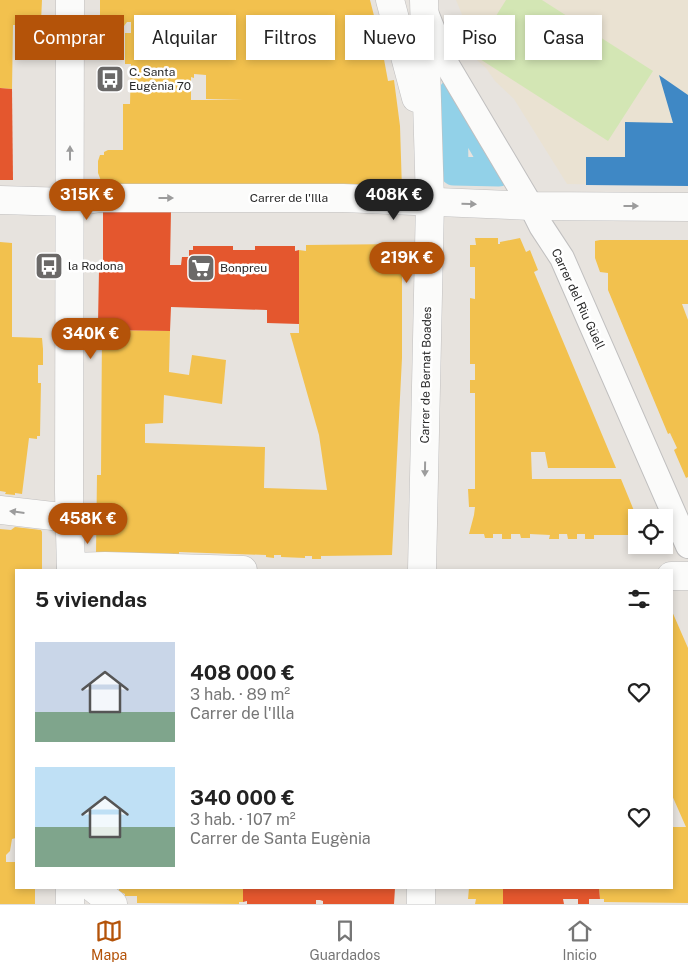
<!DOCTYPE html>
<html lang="es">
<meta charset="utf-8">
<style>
body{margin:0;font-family:"Public Sans",sans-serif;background:#f6f6f6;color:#222;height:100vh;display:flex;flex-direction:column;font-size:19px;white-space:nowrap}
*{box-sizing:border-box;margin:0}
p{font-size:16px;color:#767676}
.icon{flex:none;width:28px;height:28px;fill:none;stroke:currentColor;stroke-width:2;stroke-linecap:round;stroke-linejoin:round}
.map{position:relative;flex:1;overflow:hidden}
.panel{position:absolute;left:15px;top:569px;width:658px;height:320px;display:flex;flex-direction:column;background:#fff;border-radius:0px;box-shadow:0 2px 8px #0003}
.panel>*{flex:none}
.banner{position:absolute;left:15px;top:15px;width:659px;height:45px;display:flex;gap:10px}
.fabs{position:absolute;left:628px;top:509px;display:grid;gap:10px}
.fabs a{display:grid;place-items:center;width:45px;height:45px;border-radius:0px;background:#fff;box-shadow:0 2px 8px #0003;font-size:25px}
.price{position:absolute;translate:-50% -42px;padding:0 11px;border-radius:18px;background:#b45309;color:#fff;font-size:16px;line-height:32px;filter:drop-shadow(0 1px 2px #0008)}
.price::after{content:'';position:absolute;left:50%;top:30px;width:15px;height:11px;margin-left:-8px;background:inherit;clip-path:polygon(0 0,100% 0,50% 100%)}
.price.on{background:#222;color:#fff}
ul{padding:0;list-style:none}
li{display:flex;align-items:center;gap:15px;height:125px;padding:0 20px}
li span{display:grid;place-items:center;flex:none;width:140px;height:100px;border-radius:0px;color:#555}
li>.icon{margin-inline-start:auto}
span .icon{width:60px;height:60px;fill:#fffc;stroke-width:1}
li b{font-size:21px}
h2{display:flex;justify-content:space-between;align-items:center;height:60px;padding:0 20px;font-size:21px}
.pill{padding:0 18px;border-radius:0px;background:#fff;box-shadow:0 2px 8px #0003;font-size:18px;line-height:45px}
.pill.on{background:#b45309;color:#fff}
.dock{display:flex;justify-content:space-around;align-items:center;height:70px;border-top:1px solid #e0e0e0;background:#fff;font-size:14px;color:#767676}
.dock a{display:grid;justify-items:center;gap:2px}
.dock .on{color:#b45309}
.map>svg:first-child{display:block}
</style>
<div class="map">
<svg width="688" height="904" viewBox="0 0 688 904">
<rect width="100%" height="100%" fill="#e7e3de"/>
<path fill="#eae2d2" d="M456 0H688V186L567 184 514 99 495 81 486 68 470 54 463 17Z"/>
<path fill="#d3e6b4" d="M506 0H542L653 71 608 141 472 54Z"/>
<g fill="#f2c14e" fill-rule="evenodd">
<path d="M0 0H42L41 22H38L36 29H26V25H13L12 89 0 88Z"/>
<path d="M100 0H370L381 43 388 81 394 80 400 126 402 190 103 186 98 173V161L100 155H104V152L108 150H123V104H130L131 64H125V33H131V22H127L124 26 107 29 106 24 103 25V15H100ZM194 74 206 75V99L243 100H191V77L194 78Z"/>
<path d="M475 238H498V244H500V242L520 238 526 252 530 250 538 270 534 272 616 468H548L545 452H531L532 479H621L637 518 636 535H594V539H585V534H577V539H568L567 534H559V539H549L550 535 530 534V538H521L520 534H511V539H502V534H493V538H485L484 534H469L474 515 475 507H469L468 489H475V393H470V380H475V364H470V298L475 299V267H470V245H476Z"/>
<path d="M600 240H688V304H682L688 320V477L686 478 674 450 677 448 670 433 668 434 608 290V273L600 272 595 258V241Z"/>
<path d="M0 242 12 243V337L42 338 43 349V365H38V383H41L40 436H37V439L29 438 22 494 15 493V495L5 494 6 492 0 491Z"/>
<path d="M402 244V358L392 555 321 556V559H312V556H305V558L281 557V555H274V558L266 557V555L179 552V556L96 553 97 475H101L102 330 170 331 169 372 189 375 192 355 226 360 222 404 164 395 163 423 145 424V443L265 447 264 488 327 490 319 435 290 333H299V250L306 251V245Z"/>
<path d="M15 527 41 530 42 532V570H16V838L12 839 10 851 6 855V862H16V888H35V904H0V529L11 530Z"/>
<path d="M671 609 688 648V903L604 902V899H600L599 888H671V827H686L671 793Z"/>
<path d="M119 888H243V902H239V904L137 903V896H125V894L119 891Z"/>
<path d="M469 888H503V904H475L476 899H468Z"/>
</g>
<g fill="#e4572e">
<path d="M0 88 12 89 13 180H0Z"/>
<path d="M103 208 171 210 170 265H181L182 257H189V250H193V246H233V250H255V246H295V251L299 250V324L267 323V310L171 307 170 331 102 330V323H98L99 270H103Z"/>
<path d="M243 888H395L394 904H323V901L320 900H316V904H247V901L243 902Z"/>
<path d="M503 888H599L600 899H589V904H578V899H563L564 904H503Z"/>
</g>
<path fill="#3f88c5" d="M659 75 688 95V186L586 185V157H625V122L673 123Z"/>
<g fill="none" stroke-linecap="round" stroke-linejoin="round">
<path stroke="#92d1e8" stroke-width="29" d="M453 93 499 172 454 171Z"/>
<defs>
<path id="pedestrian" d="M427 15 446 63 531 206 541 226 562 258 688 546"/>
<g id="minor">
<path d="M70 0 69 492 71 570"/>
<path d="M390 0 416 98"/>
<path d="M0 200 69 202 100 198H343L531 206 688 207"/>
<path d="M0 510 70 518"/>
<path d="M71 567 105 566 243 570"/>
<path d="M422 570 430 202 424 0"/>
<path d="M671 576H688"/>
<path d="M70 888V904"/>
<path d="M93 888 113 904"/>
<path d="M421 904V888"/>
</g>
</defs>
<use href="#pedestrian" stroke="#c0bfbf" stroke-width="26"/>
<use href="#minor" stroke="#c0bfbf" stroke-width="29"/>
<use href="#pedestrian" stroke="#fbfbfa" stroke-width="24"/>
<use href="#minor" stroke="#fbfbfa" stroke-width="28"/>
</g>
<defs><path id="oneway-solid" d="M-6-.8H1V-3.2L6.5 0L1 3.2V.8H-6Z" transform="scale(1.25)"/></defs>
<g fill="#9c9c9c">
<use href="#oneway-solid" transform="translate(70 153) rotate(-90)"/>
<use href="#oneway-solid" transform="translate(166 198)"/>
<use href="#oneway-solid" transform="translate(469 204) rotate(2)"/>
<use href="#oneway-solid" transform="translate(631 206)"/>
<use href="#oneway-solid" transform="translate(425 469) rotate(91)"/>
<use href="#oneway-solid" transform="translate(17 512) rotate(-173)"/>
</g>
<defs>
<symbol id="bus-square" viewBox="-11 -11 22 22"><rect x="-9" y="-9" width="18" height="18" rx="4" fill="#6b6968" stroke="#fff"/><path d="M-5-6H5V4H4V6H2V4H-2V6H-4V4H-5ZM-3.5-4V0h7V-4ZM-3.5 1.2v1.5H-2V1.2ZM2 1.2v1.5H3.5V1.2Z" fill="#fff"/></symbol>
<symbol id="supermarket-square" viewBox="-11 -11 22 22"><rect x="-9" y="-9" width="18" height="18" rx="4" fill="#6b6968" stroke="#fff"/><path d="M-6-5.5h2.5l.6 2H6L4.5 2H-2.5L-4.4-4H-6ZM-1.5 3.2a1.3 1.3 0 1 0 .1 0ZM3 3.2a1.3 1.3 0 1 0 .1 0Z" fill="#fff"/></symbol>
</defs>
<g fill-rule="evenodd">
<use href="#bus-square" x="94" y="63" width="32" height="32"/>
<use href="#bus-square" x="33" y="250" width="32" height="32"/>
<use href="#supermarket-square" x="185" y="252" width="32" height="32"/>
</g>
<g text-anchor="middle" stroke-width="5" stroke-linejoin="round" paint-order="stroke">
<g font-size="12" fill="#282828" stroke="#fff" text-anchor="start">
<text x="129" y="76">C. Santa<tspan x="129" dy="14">Eugènia 70</tspan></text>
<text x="68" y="270">la Rodona</text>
<text x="220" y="272">Bonpreu</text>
</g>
<g font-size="12" fill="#282828" stroke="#fff">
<text x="289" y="202">Carrer de l'Illa</text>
<text transform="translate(578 299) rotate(65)" y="4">Carrer del Riu Güell</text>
<text transform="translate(426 375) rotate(-89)" y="4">Carrer de Bernat Boades</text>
</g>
</g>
</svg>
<div class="fabs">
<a><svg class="icon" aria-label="locate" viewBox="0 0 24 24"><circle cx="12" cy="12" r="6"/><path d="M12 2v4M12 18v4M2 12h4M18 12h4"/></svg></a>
</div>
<b class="price" style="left:87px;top:221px">315K €</b>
<b class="price on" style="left:394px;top:221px">408K €</b>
<b class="price" style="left:407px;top:284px">219K €</b>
<b class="price" style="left:91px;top:360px">340K €</b>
<b class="price" style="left:88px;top:545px">458K €</b>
<div class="banner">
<a class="pill on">Comprar</a>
<a class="pill">Alquilar</a>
<a class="pill">Filtros</a>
<a class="pill">Nuevo</a>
<a class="pill">Piso</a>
<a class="pill">Casa</a>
</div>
<section class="panel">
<h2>5 viviendas<svg class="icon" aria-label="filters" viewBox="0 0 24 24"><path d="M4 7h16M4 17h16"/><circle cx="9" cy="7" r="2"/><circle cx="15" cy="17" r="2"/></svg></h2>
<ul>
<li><span style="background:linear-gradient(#c9d6e8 70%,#7fa58c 0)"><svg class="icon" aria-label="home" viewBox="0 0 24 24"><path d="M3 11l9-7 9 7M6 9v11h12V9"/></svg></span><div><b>408 000 €</b><p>3 hab. · 89 m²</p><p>Carrer de l'Illa</p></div><svg class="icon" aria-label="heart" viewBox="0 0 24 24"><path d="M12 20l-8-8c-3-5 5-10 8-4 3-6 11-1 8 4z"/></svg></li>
<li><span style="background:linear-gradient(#bfe0f5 60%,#7fa58c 0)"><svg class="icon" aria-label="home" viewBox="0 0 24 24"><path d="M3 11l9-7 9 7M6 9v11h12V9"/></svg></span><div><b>340 000 €</b><p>3 hab. · 107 m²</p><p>Carrer de Santa Eugènia</p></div><svg class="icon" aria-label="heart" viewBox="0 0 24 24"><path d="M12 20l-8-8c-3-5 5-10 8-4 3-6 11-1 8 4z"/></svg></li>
</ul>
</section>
</div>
<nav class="dock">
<a class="on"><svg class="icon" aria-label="map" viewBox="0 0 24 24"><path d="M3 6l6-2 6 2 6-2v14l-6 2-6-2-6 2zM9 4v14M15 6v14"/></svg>Mapa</a>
<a><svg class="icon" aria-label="saved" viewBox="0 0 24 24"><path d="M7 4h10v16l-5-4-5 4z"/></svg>Guardados</a>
<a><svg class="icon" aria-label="home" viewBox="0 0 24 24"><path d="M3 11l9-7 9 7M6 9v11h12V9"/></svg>Inicio</a>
</nav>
